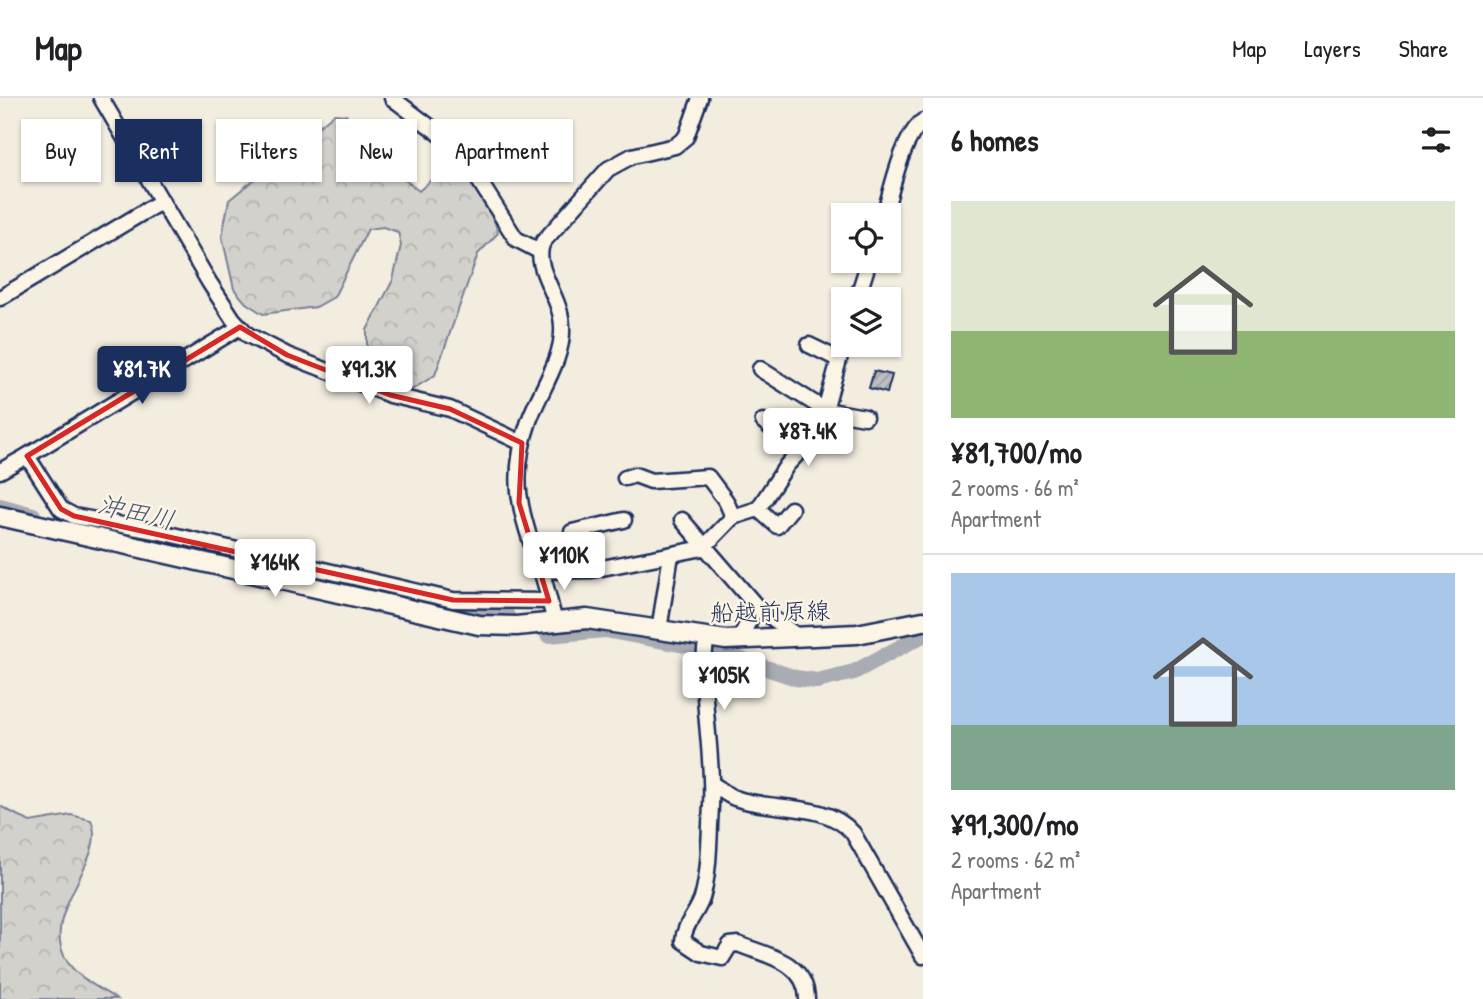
<!DOCTYPE html>
<meta charset="utf-8">
<style>
body{margin:0;font-family:"Patrick Hand","Klee One",sans-serif;background:#f2f2f2;color:#202124;height:100vh;display:flex;flex-direction:column;font-size:26px;white-space:nowrap}
*{box-sizing:border-box;margin:0}
p{font-size:23px;color:#757577}
.icon{flex:none;width:38px;height:38px;fill:none;stroke:currentColor;stroke-width:2;stroke-linecap:round;stroke-linejoin:round}
.map{position:relative;flex:1;overflow:hidden}
.panel{display:flex;flex-direction:column;background:#fff;width:560px}
.panel>*{flex:none}
.top-card{position:absolute;left:21px;top:21px;width:665px;height:63px;display:flex;gap:14px}
.tools{position:absolute;left:831px;top:105px;display:grid;gap:14px}
.tools a{display:grid;place-items:center;width:70px;height:70px;border-radius:0px;background:#fff;box-shadow:0 2px 5px #0004;font-size:35px}
.price{position:absolute;translate:-50% -60px;padding:0 16px;border-radius:7px;background:#fff;color:#222;font-size:23px;line-height:46px;filter:drop-shadow(0 2px 4px #0008)}
.price::after{content:'';position:absolute;left:50%;top:42px;width:21px;height:16px;margin-left:-10px;background:inherit;clip-path:polygon(0 0,100% 0,50% 100%)}
.price.active{background:#1b2f5e;color:#fff}
ul{padding:0;list-style:none}
li{display:grid;align-content:center;gap:14px;height:371px;padding:0 28px}
li+li{border-top:2px solid #e0e0e0}
li span{display:grid;place-items:center;height:217px;border-radius:0px;color:#555}
li>.icon{margin-inline-start:auto}
span .icon{width:126px;height:126px;fill:#fffc;stroke-width:1}
li b{font-size:30px}
h2{display:flex;justify-content:space-between;align-items:center;height:84px;padding:0 28px;font-size:30px}
.tag{padding:0 24px;border-radius:0px;background:#fff;box-shadow:0 2px 5px #0004;font-size:24px;line-height:63px}
.tag.active{background:#1b2f5e;color:#fff}
header{display:flex;align-items:center;gap:42px;box-sizing:border-box;height:98px;padding:0 35px;background:#fff;border-bottom:2px solid #e0e0e0}
header strong{font-size:33px}
nav{display:flex;gap:38px;margin-inline-start:auto;font-size:24px}
main{display:flex;flex:1;min-height:0}
.map>svg:first-child{display:block}
</style>
<header>
<strong>Map</strong>
<nav><a>Map</a><a>Layers</a><a>Share</a></nav>
</header>
<main>
<div class="map">
<svg width="923" height="901" viewBox="0 0 923 901">
<defs>
<pattern id="forest-crowns" width="20" height="18" patternUnits="userSpaceOnUse" patternTransform="scale(1.75)"><rect width="20" height="18" fill="#d3d1cc"/><path d="M2 6a3 3 0 1 1 6 0M12 15a3 3 0 1 1 6 0" fill="none" stroke="#b5b4b2"/></pattern>
<pattern id="building-hatch" width="6" height="6" patternUnits="userSpaceOnUse" patternTransform="scale(1.75)"><rect width="6" height="6" fill="#bebec0"/><path d="M-1 1l2-2M0 6l6-6M5 7l2-2" fill="none" stroke="#9a9b9f"/></pattern>
</defs>
<rect width="100%" height="100%" fill="#f3ede0"/>
<filter id="ink" filterUnits="userSpaceOnUse"><feTurbulence type="fractalNoise" baseFrequency=".0143" numOctaves="2"/><feDisplacementMap in="SourceGraphic" scale="14" xChannelSelector="R" yChannelSelector="G"/><feConvolveMatrix kernelMatrix="1 2 1 2 8 2 1 2 1" color-interpolation-filters="sRGB"/></filter>
<g filter="url(#ink)">
<g fill="url(#forest-crowns)" stroke="#778095" stroke-width="2">
<path d="M334 16 346 17 384 65 419 93 431 82 451 74 473 85 490 108 498 135 478 156 435 277 413 291H389L377 287 367 275V232L393 182 401 147 398 134 383 129 368 131 334 199 316 209 263 216 246 205 234 191 222 138 229 102Z"/>
<path d="M0 708 30 724 71 717 91 722C111 764 25 825 76 874 88 885 103 893 117 901H0Z"/>
</g>
<g fill="none" stroke-linecap="round" stroke-linejoin="round">
<g stroke="#a9acb3" stroke-width="16">
<path d="M0 408 33 417"/>
<path d="M290 475 478 517 507 518"/>
<path d="M548 537 605 532 695 549"/>
<path d="M712 552 796 580 817 583 854 574 923 537"/>
</g>
</g>
<path fill="url(#building-hatch)" stroke="#1b2f5e" stroke-width="2" d="M874 273 892 277 887 295 869 290Z"/>
<g fill="none" stroke-linecap="round" stroke-linejoin="round">
<defs>
<g id="minor">
<path d="M101 0 209 184 233 221 248 237 287 257 390 297 450 311 522 345"/>
<path d="M392 0 445 40 473 73 516 141 539 153"/>
<path d="M884 117C892 92 902 39 923 23"/>
<path d="M0 200 162 103"/>
<path d="M857 201 869 163"/>
<path d="M809 247 838 261"/>
<path d="M760 271 825 312 865 319"/>
<path d="M763 323 799 354"/>
<path d="M27 358 240 229"/>
<path d="M0 373 27 358 61 411 74 418 160 434 453 502 549 503"/>
<path d="M625 380 635 377 651 383 708 379 726 403 733 419"/>
<path d="M758 411 777 428 791 411"/>
<path d="M682 422 757 509 797 538"/>
<path d="M572 471V434L624 422"/>
<path d="M541 473 592 472 703 450 733 419 758 411 787 367 802 351 825 312 844 244"/>
<path d="M555 524C550 507 547 489 541 473 521 416 508 383 529 323 539 294 564 261 562 228 561 197 531 169 543 144L608 71 632 58 675 48 686 39 700 0"/>
<path d="M659 532 671 457"/>
<path d="M706 541C699 597 714 653 711 708 709 737 710 772 702 800 697 816 684 826 683 843L701 855 722 860 730 847 738 846C767 858 806 863 807 901"/>
<path d="M739 541 757 509"/>
<path d="M712 686C720 690 726 697 735 700 772 714 824 702 853 735L923 858"/>
</g>
<path id="major" d="M0 418 479 527 516 528 587 521 726 542 857 536 923 523"/>
</defs>
<use href="#minor" stroke="#1b2f5e" stroke-width="19"/>
<use href="#major" stroke="#1b2f5e" stroke-width="23"/>
<use href="#minor" stroke="#fcf5e5" stroke-width="14"/>
<use href="#major" stroke="#fcf5e5" stroke-width="18"/>
</g>
</g>
<path fill="none" stroke="#d62828" stroke-width="5" stroke-linejoin="round" d="M240 229 287 257 390 297 450 311 522 345 519 405 549 503 453 502 74 418 61 411 27 358Z"/>
<g text-anchor="middle" stroke-width="5" stroke-linejoin="round" paint-order="stroke">
<g font-size="24" fill="#1b2f5e" stroke="#fcf5e5">
<text transform="translate(770 514) rotate(-1)" y="8">船越前原線</text>
</g>
<g font-size="26" font-style="italic" fill="#465478" stroke="#fcf5e5">
<text transform="translate(136 414) rotate(13)" y="9">沖田川</text>
</g>
</g>
</svg>
<div class="tools">
<a><svg class="icon" aria-label="locate" viewBox="0 0 24 24"><circle cx="12" cy="12" r="6"/><path d="M12 2v4M12 18v4M2 12h4M18 12h4"/></svg></a>
<a><svg class="icon" aria-label="layers" viewBox="0 0 24 24"><path d="M12 4l9 5-9 5-9-5zM3 14l9 5 9-5"/></svg></a>
</div>
<b class="price active" style="left:142px;top:308px">¥81.7K</b>
<b class="price" style="left:369px;top:308px">¥91.3K</b>
<b class="price" style="left:808px;top:370px">¥87.4K</b>
<b class="price" style="left:564px;top:494px">¥110K</b>
<b class="price" style="left:275px;top:501px">¥164K</b>
<b class="price" style="left:724px;top:614px">¥105K</b>
<div class="top-card">
<a class="tag">Buy</a>
<a class="tag active">Rent</a>
<a class="tag">Filters</a>
<a class="tag">New</a>
<a class="tag">Apartment</a>
</div>
</div>
<section class="panel">
<h2>6 homes<svg class="icon" aria-label="filters" viewBox="0 0 24 24"><path d="M4 7h16M4 17h16"/><circle cx="9" cy="7" r="2"/><circle cx="15" cy="17" r="2"/></svg></h2>
<ul>
<li><span style="background:linear-gradient(#dfe7d0 60%,#8fb573 0)"><svg class="icon" aria-label="home" viewBox="0 0 24 24"><path d="M3 11l9-7 9 7M6 9v11h12V9"/></svg></span><div><b>¥81,700/mo</b><p>2 rooms · 66 m²</p><p>Apartment</p></div></li>
<li><span style="background:linear-gradient(#a9c7e8 70%,#7fa58c 0)"><svg class="icon" aria-label="home" viewBox="0 0 24 24"><path d="M3 11l9-7 9 7M6 9v11h12V9"/></svg></span><div><b>¥91,300/mo</b><p>2 rooms · 62 m²</p><p>Apartment</p></div></li>
</ul>
</section>
</main>
